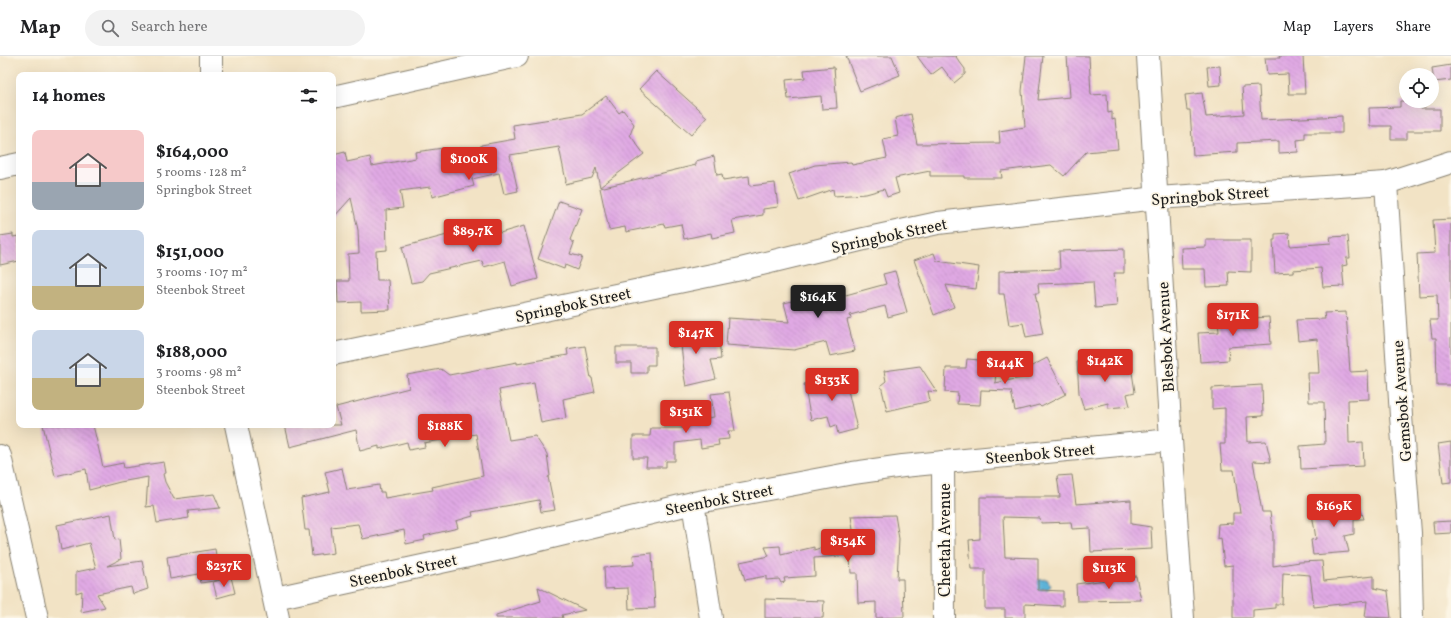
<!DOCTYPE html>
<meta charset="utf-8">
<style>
body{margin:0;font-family:Vollkorn,serif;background:#f2f2f2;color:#202124;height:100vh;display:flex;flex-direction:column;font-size:15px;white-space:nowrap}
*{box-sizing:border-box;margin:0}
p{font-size:13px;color:#757577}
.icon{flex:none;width:22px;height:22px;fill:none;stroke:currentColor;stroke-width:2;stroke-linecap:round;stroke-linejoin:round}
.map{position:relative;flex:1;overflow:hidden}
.details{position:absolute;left:16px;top:16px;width:320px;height:356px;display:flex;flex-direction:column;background:#fff;border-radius:8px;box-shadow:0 4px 16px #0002}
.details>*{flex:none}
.tools{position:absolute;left:1399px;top:12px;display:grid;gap:8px}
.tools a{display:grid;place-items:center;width:40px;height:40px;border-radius:50%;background:#fff;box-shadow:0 4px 16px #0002;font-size:20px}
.price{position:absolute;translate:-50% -34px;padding:0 9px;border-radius:4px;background:#d93025;color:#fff;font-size:13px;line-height:26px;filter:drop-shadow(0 1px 2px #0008)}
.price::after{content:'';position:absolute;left:50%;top:24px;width:12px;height:9px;margin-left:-6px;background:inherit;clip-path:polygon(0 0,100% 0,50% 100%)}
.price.current{background:#222;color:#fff}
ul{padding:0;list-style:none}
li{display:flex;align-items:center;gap:12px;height:100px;padding:0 16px}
li span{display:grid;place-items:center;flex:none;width:112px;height:80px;border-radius:8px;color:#555}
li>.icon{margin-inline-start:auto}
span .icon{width:48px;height:48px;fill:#fffc;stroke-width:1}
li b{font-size:17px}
h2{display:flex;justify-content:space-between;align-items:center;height:48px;padding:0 16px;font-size:17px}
header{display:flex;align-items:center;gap:24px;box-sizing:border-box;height:56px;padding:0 20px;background:#fff;border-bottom:1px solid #e0e0e0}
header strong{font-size:19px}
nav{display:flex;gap:22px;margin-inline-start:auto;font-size:14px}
.search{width:280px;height:36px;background:#f2f2f2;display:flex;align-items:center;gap:10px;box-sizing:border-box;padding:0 14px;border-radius:22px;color:#757577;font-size:15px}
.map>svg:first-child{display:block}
</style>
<header>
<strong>Map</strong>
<div class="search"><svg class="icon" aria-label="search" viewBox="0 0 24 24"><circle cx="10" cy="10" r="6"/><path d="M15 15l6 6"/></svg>Search here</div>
<nav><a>Map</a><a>Layers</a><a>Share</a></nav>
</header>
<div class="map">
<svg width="1451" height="562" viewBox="0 0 1451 562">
<defs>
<pattern id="water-ripples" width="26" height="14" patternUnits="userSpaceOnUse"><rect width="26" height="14" fill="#5cb2d8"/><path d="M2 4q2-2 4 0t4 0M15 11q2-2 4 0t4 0" fill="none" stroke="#4f98b9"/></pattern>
<pattern id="building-back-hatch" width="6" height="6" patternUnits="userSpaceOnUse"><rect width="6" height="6" fill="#e0a9e4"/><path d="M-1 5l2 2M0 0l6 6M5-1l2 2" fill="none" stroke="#c091c3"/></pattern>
</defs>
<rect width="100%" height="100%" fill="#fcf5e5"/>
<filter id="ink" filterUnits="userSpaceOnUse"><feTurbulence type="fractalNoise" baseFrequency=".025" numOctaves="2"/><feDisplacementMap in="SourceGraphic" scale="8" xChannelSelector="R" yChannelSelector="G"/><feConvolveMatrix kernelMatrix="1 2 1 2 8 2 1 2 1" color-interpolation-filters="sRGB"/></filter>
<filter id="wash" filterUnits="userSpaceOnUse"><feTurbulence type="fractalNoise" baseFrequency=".012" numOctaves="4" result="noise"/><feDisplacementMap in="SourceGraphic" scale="16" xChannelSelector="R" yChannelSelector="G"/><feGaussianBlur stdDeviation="0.9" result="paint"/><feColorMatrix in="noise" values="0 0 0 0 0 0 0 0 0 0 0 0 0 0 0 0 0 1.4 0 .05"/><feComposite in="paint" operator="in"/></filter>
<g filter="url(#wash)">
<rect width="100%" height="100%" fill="#f2e3c5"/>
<path fill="url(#water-ripples)" stroke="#3c677a" d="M1047 523 1051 530 1048 533H1042V545L1029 529 1038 528V524Z"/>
<g id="blocks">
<g fill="url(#building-back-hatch)">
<path d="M846 0H892L900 19 860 35Z"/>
<path d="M917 0H957L956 1 965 13V18L954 27 942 11 931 19Z"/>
<path d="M1026 0H1043L1038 44 1070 41 1067 0H1089L1091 39 1107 38 1108 57 1112 56V64L1115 63 1118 93 1086 96 1064 120 1051 109 1001 115 1002 122H964V120H930V115L895 122 899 137 887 141 884 133 866 138 834 140 833 133 799 145 789 118 815 109 851 106 852 109 887 102 883 83 898 80 895 62 911 58 917 88 1000 87 999 75 1025 71 1022 35Z"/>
<path d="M1279 0H1303L1305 38H1289L1288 18 1267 19 1265 2H1280Z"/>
<path d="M1451 9V24L1434 26 1432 12Z"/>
<path d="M1220 10 1221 29 1209 30 1207 11Z"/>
<path d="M834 11 837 52 822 53 821 40 788 43 786 24 805 22 804 14Z"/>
<path d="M656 15 707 61 691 79 639 33Z"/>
<path d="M1259 30 1261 64 1342 60V77H1305V83L1297 84 1298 96 1279 97V85L1237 87V96L1193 99 1190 54H1187L1185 39 1202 37 1206 61 1244 58 1242 31Z"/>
<path d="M606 40 619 57 623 54 634 68 630 79 644 98 600 131 596 112 592 122 565 128 566 125 559 91 510 99 518 135 504 138 499 117 472 123 474 130 432 141 430 131 400 135 403 152 386 154 387 194 376 195 377 224H388L390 254 361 255V246L338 247 337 225H349L348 198 359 197 358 174 351 142 333 162V99L345 96 347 106 370 101 372 110 416 102 415 96 443 92 445 100 481 92V89L515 83 513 69 582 58Z"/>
<path d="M1400 45H1420L1421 53H1440V75H1407V83H1391V70H1370L1369 52 1400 51Z"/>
<path d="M714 100 717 119 722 118 723 124 749 120 750 130 775 127 778 151 763 153V159L732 164 735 177 712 182 711 177 684 183 681 168 665 171 664 168 626 176 625 171 609 174 600 132 696 109V105Z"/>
<path d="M559 145 582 153 570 184 574 187 570 198 582 201 577 214 565 209 564 213 538 203Z"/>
<path d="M1451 163V329H1437L1436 282H1432L1430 264H1438L1437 239 1419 240 1417 198 1435 197 1433 164Z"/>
<path d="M496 166 500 177 524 170 538 223 512 230 505 205 484 211 482 205 429 217 422 225 411 227 402 191Z"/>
<path d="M1289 177 1290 190 1331 187 1330 181 1348 180 1350 202H1346L1347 209 1342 210 1344 230 1323 231 1321 212 1293 214V216L1275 217 1273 184H1275V178Z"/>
<path d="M13 178V181L19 180V205L0 209V180Z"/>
<path d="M1206 184H1251V216L1228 215 1229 230 1206 231 1205 213H1182L1181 192 1206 191Z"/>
<path d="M1124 193V217H1114L1117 250 1095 252 1093 226 1038 228 1039 237H1035L1043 278 1026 281 1023 267 1009 269 1004 238H999V215L1060 213 1059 195Z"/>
<path d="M934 197 937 205 979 211 976 233 946 229 954 251 934 259 914 204Z"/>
<path d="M895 215 907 256 888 261 885 250 850 259 851 263 847 264 855 295 830 300 826 286 794 294 726 289 728 262 789 266 784 247 805 242 804 239 840 230 842 240 886 228 883 218Z"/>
<path d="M1346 256 1350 316 1368 315 1369 343 1348 344 1349 387 1363 386 1364 410 1301 413 1300 390 1325 388 1324 346H1309L1308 317H1319L1317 283 1298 285 1296 264 1325 263 1324 257Z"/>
<path d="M1269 261 1271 288 1228 291 1229 304 1200 306 1198 277 1219 276 1218 264Z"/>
<path d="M695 270 697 286 719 284 721 303 711 304 716 323 686 330 683 314H684L681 290 672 291 670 273Z"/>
<path d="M585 290 591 322H592L595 336 563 343 566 362 541 367 534 327 499 334 509 384 535 380 547 398 550 420 548 421 555 454 541 456 539 444 472 456 473 460 456 465 458 472 424 480 425 484 406 488 404 474 363 483 358 468 331 471 334 497 312 500 309 474H305L301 442 330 436 325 416 342 412 347 434 379 429 380 436H384L385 442 433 434 432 431 483 420 476 378 424 387 425 391 409 394 407 386 379 393V390L360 395 356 374 290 391 285 369H341L336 351 409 332 407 319 441 313 449 319 517 306V308L568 299 567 293Z"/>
<path d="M616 291H655V309H647V317H631V307H616Z"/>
<path d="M1047 302 1066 338 1041 351 1039 349 1015 355 1011 335 981 334 980 349 957 348 958 337 945 336 946 312H966L967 303 980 304 979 314 996 315 995 327 1032 320 1028 312Z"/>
<path d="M1130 303 1135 336 1127 338 1130 350 1108 352V347L1084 353 1079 337 1077 305Z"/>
<path d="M920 310 937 336 928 335 930 345 887 355 881 329 886 325 884 315Z"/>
<path d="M846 317 850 333 848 334 857 373 838 378 836 369 831 371 828 360 811 364 804 328Z"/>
<path d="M1262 329 1263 360 1247 361 1248 386 1266 385 1271 406 1253 405 1262 456H1270L1273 478V510L1300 506 1322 505 1324 525 1374 520V532L1388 535 1391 562 1365 561 1367 545 1314 551 1310 519 1283 517 1282 548H1275V552L1253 554V562H1233V509L1224 510 1221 482 1217 483 1218 468 1233 467V457H1240L1234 414H1222L1220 388H1225V352L1212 353V332Z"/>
<path d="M729 336 735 375H728L729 383 718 384 719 389 701 392 700 384 675 387V405H666V411H646L647 402H633V380H650L651 372H683L682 366 714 361 711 338Z"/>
<path d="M43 369H93L103 411 123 407 124 412 164 406 166 417 163 418 165 426 174 443 214 438 220 452 188 455 189 462 157 467 154 450 146 451 148 421 120 426 89 434 86 413 55 420Z"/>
<path d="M1451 386V426L1443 427 1438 388Z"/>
<path d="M1072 419 1076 448 1131 444V468L1151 471 1152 493 1091 496 1090 472 1072 473 1071 466 1041 467 1040 462 1003 461 1005 501 1038 502V534L1063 535V550L1025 548V562H1005V553H985V513H971L969 484 980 483V441H1060L1057 420Z"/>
<path d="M1359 448 1364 463H1354V478L1345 480 1349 496 1313 499 1311 484 1316 483 1311 451Z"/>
<path d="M111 458 115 484 119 483 121 503 107 510 142 505 148 533 133 538 131 531 97 538 105 551 81 556 82 535 76 537V516L96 512 89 487 61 494 57 469Z"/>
<path d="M895 459 899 483 897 523H903L904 561 876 562V546L858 547 857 517H851L850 499 814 502 815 520 784 522 785 526 781 527 779 523 766 524V520L745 524 740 506 769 500 765 491 780 490 781 499 814 491V494L854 481 851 460Z"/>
<path d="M1451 465V477L1434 478 1433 466Z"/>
<path d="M215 493 220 524 201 527 199 518 170 523 167 501Z"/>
<path d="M652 497 655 552 629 553 628 532 605 533 604 511 634 509 633 499Z"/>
<path d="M1136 520 1141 544 1077 545 1076 528Z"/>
<path d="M231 521 235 537 217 542 213 526Z"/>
<path d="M538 531 552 538 585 554 562 559 563 562H496V559L541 545Z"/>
<path d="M765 543 824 545 823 562H765Z"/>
</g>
</g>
</g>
<g filter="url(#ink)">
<use href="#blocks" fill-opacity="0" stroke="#878070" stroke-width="1"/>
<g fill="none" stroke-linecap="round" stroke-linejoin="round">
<defs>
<g id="minor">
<path d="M1148 0 1171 384 1183 562"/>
<path d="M1386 127 1401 360 1410 477 1412 562"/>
<path d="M333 298 741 213 864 183 938 167 1157 142 1386 127 1451 106"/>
<path d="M236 369 278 562"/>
<path d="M0 400 37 562"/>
<path d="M943 406 944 562"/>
<path d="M693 447 711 562"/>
<path d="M275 542 510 491 693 447 853 417 903 410 1171 384"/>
</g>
<g id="major">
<path d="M211 0V19"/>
<path d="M333 41 517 0"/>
<path d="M0 112 19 108"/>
</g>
</defs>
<use href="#minor" stroke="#878070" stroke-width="24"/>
<use href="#major" stroke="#878070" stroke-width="24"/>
<use href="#minor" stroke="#fff" stroke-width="22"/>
<use href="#major" stroke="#fff" stroke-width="22"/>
</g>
</g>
<g text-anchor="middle" stroke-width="3.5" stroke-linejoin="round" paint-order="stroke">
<g font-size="16" fill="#1c1c1c" stroke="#fcf5e5">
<text transform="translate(1210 139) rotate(-4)" y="6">Springbok Street</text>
<text transform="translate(889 179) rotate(-12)" y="6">Springbok Street</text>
<text transform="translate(573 248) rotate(-12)" y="6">Springbok Street</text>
<text transform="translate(1165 281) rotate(-93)" y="6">Blesbok Avenue</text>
<text transform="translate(1401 345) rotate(-94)" y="6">Gemsbok Avenue</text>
<text transform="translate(1040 397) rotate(-5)" y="6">Steenbok Street</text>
<text transform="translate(719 443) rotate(-11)" y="6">Steenbok Street</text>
<text transform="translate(944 484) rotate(-90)" y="6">Cheetah Avenue</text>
<text transform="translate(403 514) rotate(-12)" y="6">Steenbok Street</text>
</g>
</g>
</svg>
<div class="tools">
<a><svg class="icon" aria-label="locate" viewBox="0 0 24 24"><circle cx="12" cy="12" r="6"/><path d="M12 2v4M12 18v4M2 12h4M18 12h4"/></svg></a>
</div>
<b class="price" style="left:469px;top:125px">$100K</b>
<b class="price" style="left:473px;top:197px">$89.7K</b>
<b class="price current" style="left:818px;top:263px">$164K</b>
<b class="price" style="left:1233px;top:281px">$171K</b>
<b class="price" style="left:696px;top:299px">$147K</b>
<b class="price" style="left:1105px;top:327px">$142K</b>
<b class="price" style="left:1005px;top:329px">$144K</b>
<b class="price" style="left:832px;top:346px">$133K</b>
<b class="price" style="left:686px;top:378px">$151K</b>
<b class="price" style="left:445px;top:392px">$188K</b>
<b class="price" style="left:1334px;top:472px">$169K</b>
<b class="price" style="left:848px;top:507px">$154K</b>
<b class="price" style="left:224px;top:532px">$237K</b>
<b class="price" style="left:1109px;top:534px">$113K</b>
<section class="details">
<h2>14 homes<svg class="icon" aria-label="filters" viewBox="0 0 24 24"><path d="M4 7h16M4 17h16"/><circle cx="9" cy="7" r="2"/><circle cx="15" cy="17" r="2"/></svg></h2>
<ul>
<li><span style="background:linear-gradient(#f6c9c9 65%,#9aa5b1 0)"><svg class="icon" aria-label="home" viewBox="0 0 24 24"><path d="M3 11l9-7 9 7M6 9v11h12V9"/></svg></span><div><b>$164,000</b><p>5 rooms · 128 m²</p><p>Springbok Street</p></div></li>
<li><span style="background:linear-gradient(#c9d6e8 70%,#c2b280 0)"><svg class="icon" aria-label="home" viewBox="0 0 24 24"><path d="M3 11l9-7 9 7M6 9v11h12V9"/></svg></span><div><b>$151,000</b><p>3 rooms · 107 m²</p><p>Steenbok Street</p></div></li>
<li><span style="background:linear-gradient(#c9d6e8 60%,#c2b280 0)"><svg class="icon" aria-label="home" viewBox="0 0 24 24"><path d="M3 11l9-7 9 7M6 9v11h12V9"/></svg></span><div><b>$188,000</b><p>3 rooms · 98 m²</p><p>Steenbok Street</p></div></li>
</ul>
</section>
</div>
